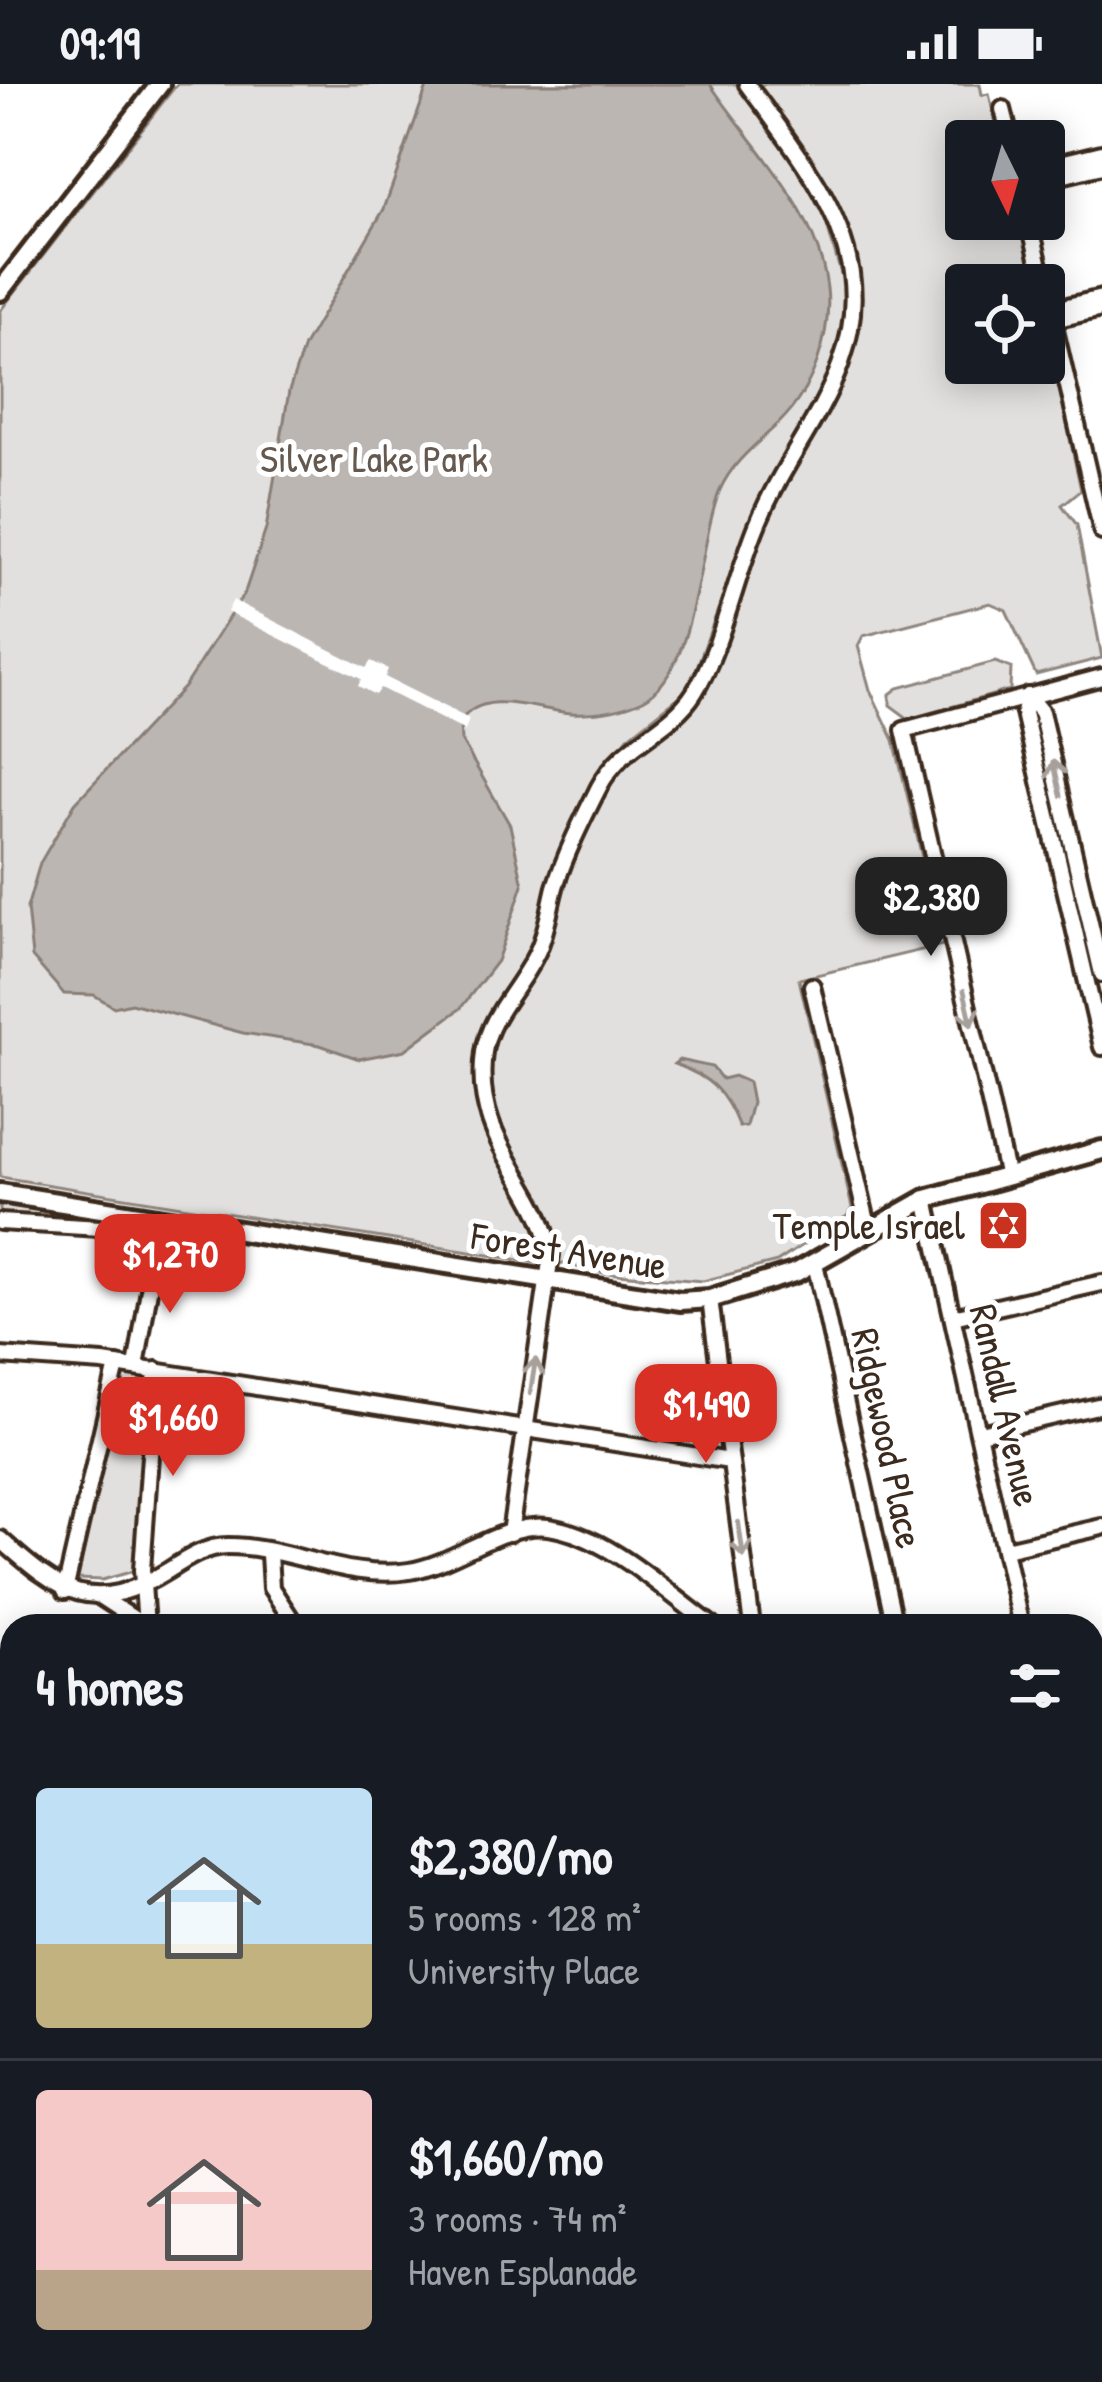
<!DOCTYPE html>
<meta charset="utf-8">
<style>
body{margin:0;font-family:"Patrick Hand",sans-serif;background:#242831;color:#f1f3f6;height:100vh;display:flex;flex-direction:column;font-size:45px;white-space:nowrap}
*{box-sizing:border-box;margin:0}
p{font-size:39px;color:#9ea1a6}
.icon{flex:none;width:66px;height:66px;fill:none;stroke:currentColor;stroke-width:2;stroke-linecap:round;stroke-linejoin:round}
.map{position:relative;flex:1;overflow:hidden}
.sheet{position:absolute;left:0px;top:1530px;width:1104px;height:768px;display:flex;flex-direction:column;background:#171b24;border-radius:36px 36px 0 0;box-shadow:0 6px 30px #0003}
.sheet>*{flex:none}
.needle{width:78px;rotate:175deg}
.tools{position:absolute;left:945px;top:36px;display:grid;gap:24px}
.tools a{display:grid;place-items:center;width:120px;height:120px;border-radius:12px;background:#171b24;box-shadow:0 6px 30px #0003;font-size:60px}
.price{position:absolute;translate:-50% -102px;padding:0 27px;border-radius:24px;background:#d93025;color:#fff;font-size:39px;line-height:78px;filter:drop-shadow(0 3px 6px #0008)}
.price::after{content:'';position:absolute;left:50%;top:72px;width:36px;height:27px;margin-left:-18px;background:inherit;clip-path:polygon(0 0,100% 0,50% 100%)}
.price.on{background:#222;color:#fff}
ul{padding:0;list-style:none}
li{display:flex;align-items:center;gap:36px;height:300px;padding:0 36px}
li+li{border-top:3px solid #363941}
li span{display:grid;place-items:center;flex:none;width:336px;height:240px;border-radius:12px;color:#555}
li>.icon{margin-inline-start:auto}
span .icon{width:144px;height:144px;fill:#fffc;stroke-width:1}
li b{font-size:51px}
h2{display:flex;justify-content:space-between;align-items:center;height:144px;padding:0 36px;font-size:51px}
.status{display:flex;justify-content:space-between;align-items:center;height:84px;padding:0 60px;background:#171b24;direction:ltr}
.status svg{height:33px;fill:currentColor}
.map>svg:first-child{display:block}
</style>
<div class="status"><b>09:19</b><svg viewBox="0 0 49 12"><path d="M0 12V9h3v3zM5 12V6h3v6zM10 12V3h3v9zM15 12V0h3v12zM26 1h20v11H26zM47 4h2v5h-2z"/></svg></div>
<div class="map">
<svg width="1102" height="2298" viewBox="0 0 1102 2298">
<rect width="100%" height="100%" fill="#fff"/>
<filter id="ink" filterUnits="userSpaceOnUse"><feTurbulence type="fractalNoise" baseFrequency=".00833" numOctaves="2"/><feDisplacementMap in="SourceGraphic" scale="24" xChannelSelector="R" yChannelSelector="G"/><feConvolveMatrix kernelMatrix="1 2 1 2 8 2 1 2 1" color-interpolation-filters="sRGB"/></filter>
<g filter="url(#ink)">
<g fill="#e2e0de" stroke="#8e857e" stroke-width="3">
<path d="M177 0H739L784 60 823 128 846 207 842 259 829 298 754 427 689 605 628 653 601 688 533 860 478 971 487 1046 541 1150 545 1169 538 1179 0 1093V227Z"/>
<path d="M756 0H980L982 11 989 10 1000 57H966V135H1019L1036 201H966V279H1044V234L1081 406 1062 421 1077 441 1102 574 1036 591 1006 526 990 519 863 552 858 562 870 606 894 656 943 861 799 895 852 1124 847 1132 777 1178 703 1197 604 1189 559 1179C562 1106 464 1052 494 960 504 928 529 904 542 873 570 809 575 727 625 674 641 657 670 649 684 631 694 618 699 596 706 581 728 532 746 480 769 431 801 363 859 306 860 226 860 140 805 65 756 0Z"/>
<path d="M995 578 1011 584 1010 606 909 635 890 621V610L898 604Z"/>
<path d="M0 1118 116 1136V1138L0 1131Z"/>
<path d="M126 1289 148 1292 150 1301 134 1487 102 1496 78 1495 119 1297Z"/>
<path d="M1092 1877 1102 1884V2298H983L998 2286H1092Z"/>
<path d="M0 1951 5 1962 12 1960V2286H20L0 2292Z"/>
<path d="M668 2286H816L813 2298H670Z"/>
<path d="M825 2286H976L969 2298H825Z"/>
</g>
<g fill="#bcb6b3" stroke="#887e77" stroke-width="3">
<path d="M428 0H710C753 64 817 123 827 204 832 250 813 305 780 338 758 359 732 378 720 406 698 460 697 588 643 616 621 626 595 630 571 629 537 627 484 602 460 638L461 656 510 741 523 801 497 877 460 925 405 966 359 975 320 961 243 949 131 919 114 923 94 911 64 910 32 873 27 824 40 779 75 719 184 603 245 508 266 445 289 307 304 262 384 125Z"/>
<path d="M679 976 712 983 722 995 734 992 748 998 752 1019 746 1042 739 1043C726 1010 712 993 674 980Z"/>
</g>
<path fill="#fff" d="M233 516 366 584 371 577 388 585 385 593 469 635 465 647 380 604 375 611 358 602 361 595 227 528Z"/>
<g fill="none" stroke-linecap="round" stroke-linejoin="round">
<path stroke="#887e77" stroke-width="3" d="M1092 2005 1102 1991"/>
<defs>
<g id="minor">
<path d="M1003 25 1011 57"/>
<path d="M1044 83 1102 69"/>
<path d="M1044 96 1102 82"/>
<path d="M1029 135 1102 448"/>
<path d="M1050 226 1102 214"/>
<path d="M1053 236 1102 225"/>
<path d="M1028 612 1024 629 1102 963"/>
<path d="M1028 612 1041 628 1102 890"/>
<path d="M812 902 869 1146"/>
<path d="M1007 1093 904 646 1102 593"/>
<path d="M926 1115 1021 1542"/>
<path d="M0 1138 117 1145 161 1135 136 1283"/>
<path d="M815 1179 895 1542"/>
<path d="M710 1215 752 1542"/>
<path d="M953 1233 1102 1199"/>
<path d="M0 1272 103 1279 730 1377"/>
<path d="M980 1349 1102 1321"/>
<path d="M510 1449 551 1171C542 1099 471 1060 484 968 489 930 524 900 539 864 547 845 550 823 555 803 566 768 583 735 599 703 623 657 669 648 694 609 721 567 737 488 758 439 793 353 865 289 851 189 840 118 788 56 747 0"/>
<path d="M0 1455C59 1508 93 1534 169 1486 186 1475 206 1462 228 1462 288 1462 347 1497 409 1487 456 1480 501 1438 548 1443 608 1451 666 1508 713 1542"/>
<path d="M1005 1465 1102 1443"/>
<path d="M269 1470 271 1504 296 1542"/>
<path d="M65 1507 117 1281"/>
<path d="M99 1512 145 1542"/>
<path d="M146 1542 142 1486 156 1286"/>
<path d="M1092 1568 1102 1570"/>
<path d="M0 1684 12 1686"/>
<path d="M1092 1692 1102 1693"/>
<path d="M1092 1807 1102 1853"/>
<path d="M0 1890H12"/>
<path d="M94 2286 98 2298"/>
<path d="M588 2286 590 2298"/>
<path d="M603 2286 605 2298"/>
<path d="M35 2298 72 2286"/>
<path d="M332 2298 370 2286"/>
</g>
<g id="major">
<path d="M0 207 160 0"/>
<path d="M0 1109 680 1217 710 1215 797 1188 926 1115 1102 1066"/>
</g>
</defs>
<use href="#minor" stroke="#3b2a1e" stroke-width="22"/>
<use href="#major" stroke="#3b2a1e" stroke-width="26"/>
<use href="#minor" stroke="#fff" stroke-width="14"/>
<use href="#major" stroke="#fff" stroke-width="16"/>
</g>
<defs><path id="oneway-shaft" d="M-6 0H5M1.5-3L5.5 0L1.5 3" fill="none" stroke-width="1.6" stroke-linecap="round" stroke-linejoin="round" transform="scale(3)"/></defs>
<g stroke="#a79f9a">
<use href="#oneway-shaft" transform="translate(1057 694) rotate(-103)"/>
<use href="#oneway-shaft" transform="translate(968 924) rotate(77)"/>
<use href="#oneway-shaft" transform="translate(533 1292) rotate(-81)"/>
<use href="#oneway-shaft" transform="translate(741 1456) rotate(82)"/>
</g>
</g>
<defs>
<symbol id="synagogue-square" viewBox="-11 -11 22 22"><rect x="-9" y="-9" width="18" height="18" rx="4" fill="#c8321e" stroke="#fff"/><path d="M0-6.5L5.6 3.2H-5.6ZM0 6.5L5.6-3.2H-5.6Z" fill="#fff"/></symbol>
</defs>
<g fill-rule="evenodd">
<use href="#synagogue-square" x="974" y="1112" width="59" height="59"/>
</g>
<g text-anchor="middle" stroke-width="10" stroke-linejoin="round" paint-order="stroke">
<g font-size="39" fill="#65584e" stroke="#fff">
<text x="374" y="388">Silver Lake Park</text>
</g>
<g font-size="39" fill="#3b2a1e" stroke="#fff" text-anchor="end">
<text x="965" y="1155">Temple Israel</text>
</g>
<g font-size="39" fill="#3b2a1e" stroke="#fff">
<text transform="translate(569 1166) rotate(9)" y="14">Forest Avenue</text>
<text transform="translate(1006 1321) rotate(77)" y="14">Randall Avenue</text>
<text transform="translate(888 1354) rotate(78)" y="14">Ridgewood Place</text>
</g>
</g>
</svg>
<div class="tools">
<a><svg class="needle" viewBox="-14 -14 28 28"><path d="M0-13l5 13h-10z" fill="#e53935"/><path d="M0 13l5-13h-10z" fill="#9ea1a6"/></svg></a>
<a><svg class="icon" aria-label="locate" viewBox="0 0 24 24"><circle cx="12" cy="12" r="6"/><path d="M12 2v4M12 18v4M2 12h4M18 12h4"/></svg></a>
</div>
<b class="price on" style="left:931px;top:875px">$2,380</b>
<b class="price" style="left:170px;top:1232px">$1,270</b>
<b class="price" style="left:706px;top:1382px">$1,490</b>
<b class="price" style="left:173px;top:1395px">$1,660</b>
<section class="sheet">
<h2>4 homes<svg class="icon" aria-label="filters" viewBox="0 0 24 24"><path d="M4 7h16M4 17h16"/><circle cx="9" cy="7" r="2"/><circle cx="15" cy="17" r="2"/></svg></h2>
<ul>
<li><span style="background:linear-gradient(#bfe0f5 65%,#c2b280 0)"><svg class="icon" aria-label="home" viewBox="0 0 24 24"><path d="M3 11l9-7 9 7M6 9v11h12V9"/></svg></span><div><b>$2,380/mo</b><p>5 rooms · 128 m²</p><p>University Place</p></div></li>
<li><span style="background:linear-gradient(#f6c9c9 75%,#b9a48a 0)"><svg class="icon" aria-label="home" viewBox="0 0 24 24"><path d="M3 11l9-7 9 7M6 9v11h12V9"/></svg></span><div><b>$1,660/mo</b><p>3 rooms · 74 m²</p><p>Haven Esplanade</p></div></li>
</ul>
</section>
</div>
